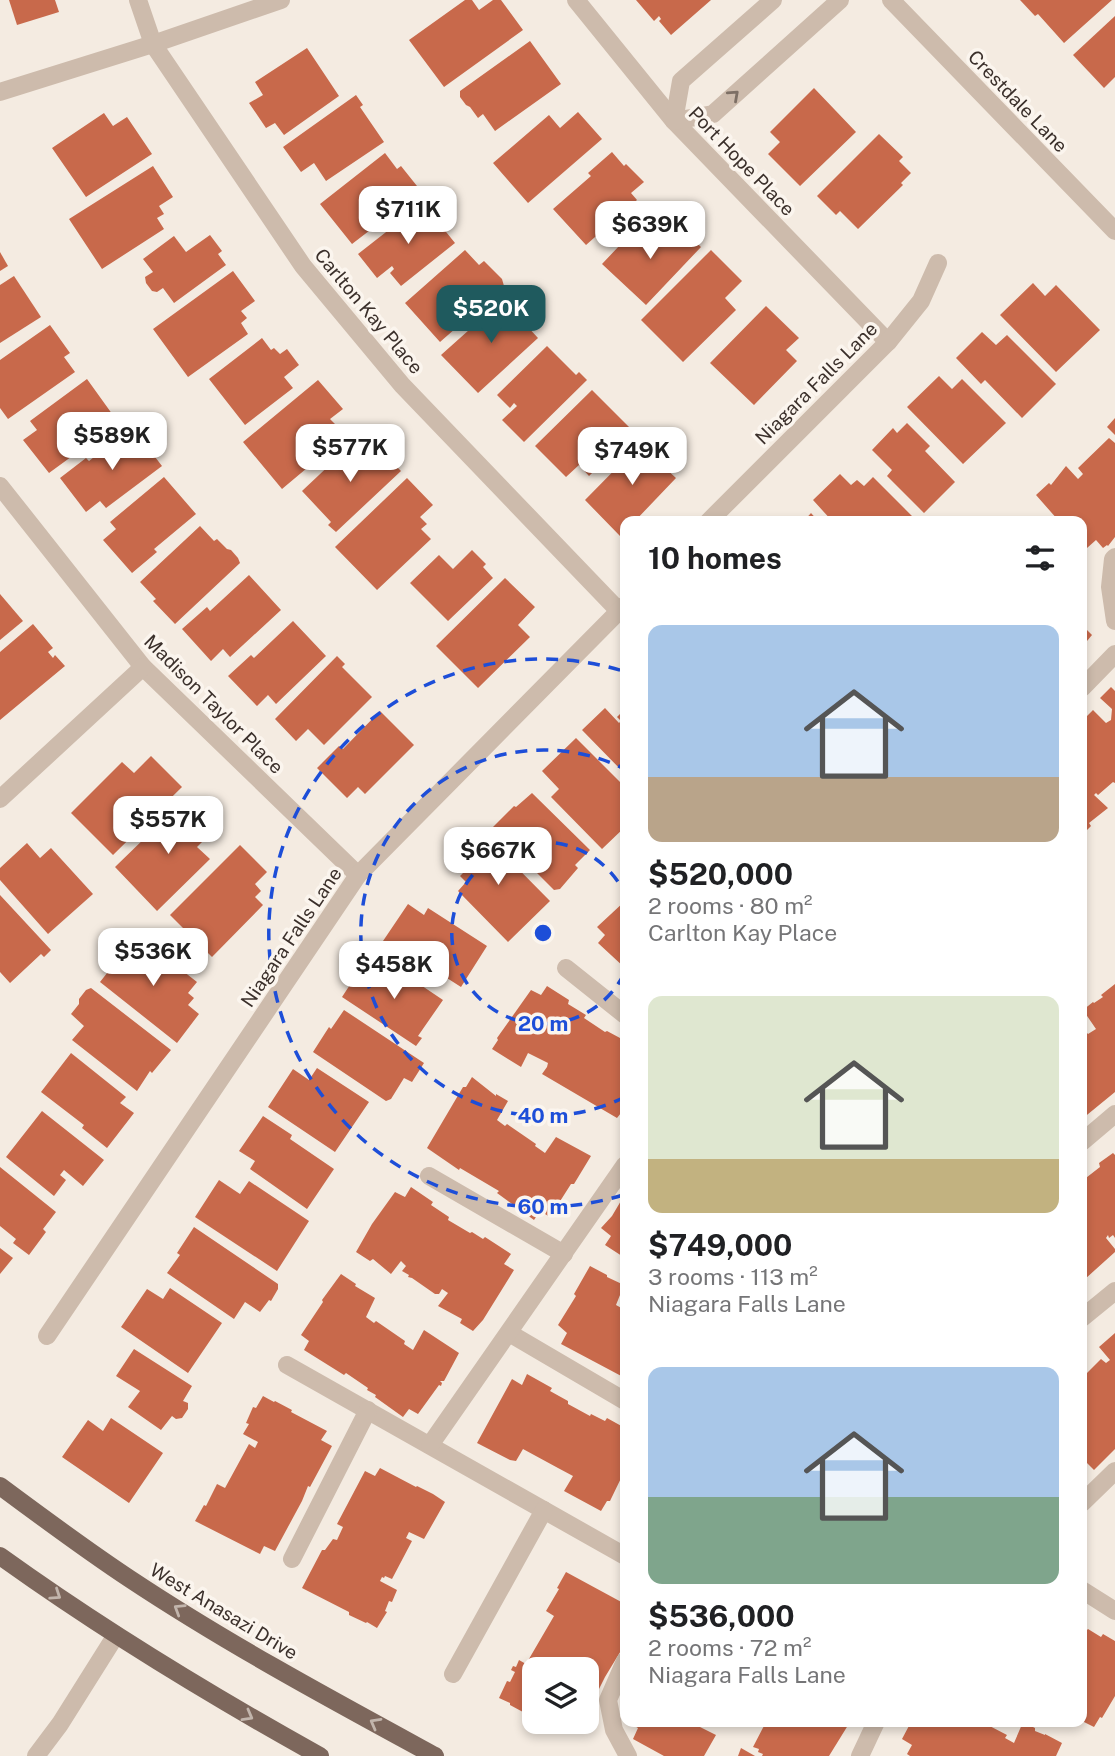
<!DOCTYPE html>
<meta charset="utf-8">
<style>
body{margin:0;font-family:"Public Sans",sans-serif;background:#f2f2f2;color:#202124;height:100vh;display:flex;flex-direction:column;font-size:26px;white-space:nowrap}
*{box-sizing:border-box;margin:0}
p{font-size:23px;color:#757577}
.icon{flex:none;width:38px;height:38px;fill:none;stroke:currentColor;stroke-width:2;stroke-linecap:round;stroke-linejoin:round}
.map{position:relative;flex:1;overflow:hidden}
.sheet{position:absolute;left:620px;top:516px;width:467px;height:1211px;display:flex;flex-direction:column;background:#fff;border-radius:14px;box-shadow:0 4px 10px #0003}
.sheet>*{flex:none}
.fabs{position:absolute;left:522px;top:1657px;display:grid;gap:14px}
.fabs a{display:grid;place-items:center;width:77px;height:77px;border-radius:14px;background:#fff;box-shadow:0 4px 10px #0003;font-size:35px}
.price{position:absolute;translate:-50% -60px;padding:0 16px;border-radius:14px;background:#fff;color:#222;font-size:23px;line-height:46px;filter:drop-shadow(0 2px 4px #0008)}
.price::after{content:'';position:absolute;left:50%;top:42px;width:21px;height:16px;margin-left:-10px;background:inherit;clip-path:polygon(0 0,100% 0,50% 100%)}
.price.current{background:#1f5a5e;color:#fff}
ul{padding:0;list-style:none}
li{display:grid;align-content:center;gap:14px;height:371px;padding:0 28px}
li span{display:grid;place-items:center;height:217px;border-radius:14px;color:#555}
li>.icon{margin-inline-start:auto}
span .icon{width:126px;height:126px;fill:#fffc;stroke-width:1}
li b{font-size:30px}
h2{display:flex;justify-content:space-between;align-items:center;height:84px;padding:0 28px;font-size:30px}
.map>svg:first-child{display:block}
</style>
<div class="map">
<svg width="1115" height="1756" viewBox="0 0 1115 1756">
<rect width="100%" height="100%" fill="#f4ebe1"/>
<g fill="#c8694b">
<path d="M9 0H55L59 12 17 25Z"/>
<path d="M465 0H472L479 10 493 0H501L523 30 444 87 409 40Z"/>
<path d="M636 0H711L671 35 659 21 661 19 659 16 654 21Z"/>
<path d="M1020 0H1112L1064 43 1038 14 1035 16Z"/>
<path d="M1115 16V77L1104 88 1073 55Z"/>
<path d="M530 41 561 84 495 131 483 114 478 118 470 107 466 105 460 97V91Z"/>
<path d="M307 48 339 96 284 135 275 123 266 128 249 103 263 95 255 82Z"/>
<path d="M814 88 856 132 800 186 768 154 780 142 770 132Z"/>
<path d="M356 95 363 105 360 107 384 142 326 181 314 163 301 172 283 147Z"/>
<path d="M578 112 602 139 528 203 493 163 549 115 560 128Z"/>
<path d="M104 113 113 126 127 117 152 154 86 197 52 148Z"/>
<path d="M879 134 903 157 899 161 911 173 901 183 903 185 858 229 840 211 836 215 817 196Z"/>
<path d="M612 152 624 166 626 164 644 182 631 193 637 200 586 245 553 209 591 176 588 173Z"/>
<path d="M385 153 397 169 401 166 421 191 352 244 320 204Z"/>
<path d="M153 166 173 197 159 206 164 214 157 218 164 229 102 269 69 219Z"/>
<path d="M427 200 434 209 430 212 455 243 401 286 390 273 394 269 392 266 377 278 358 254Z"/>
<path d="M639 225 659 244 678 225 701 247 646 305 602 264Z"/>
<path d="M210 235 222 251 218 254 226 265 174 303 163 288 157 292 152 291 146 283 145 277 153 272 143 259 174 236 186 252Z"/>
<path d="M465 250 479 265 484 261 502 279 504 286 440 342 405 303Z"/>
<path d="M711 250 742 281 725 298 736 310 683 362 641 320Z"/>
<path d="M0 252 8 266 0 271Z"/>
<path d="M233 271 255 301 241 311 247 318 241 323 248 334 188 377 153 329Z"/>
<path d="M14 276 41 317 0 343V285Z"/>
<path d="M1033 283 1045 296 1056 285 1100 330 1056 372 1000 315Z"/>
<path d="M507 296 530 321 526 325 538 338 478 393 441 355Z"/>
<path d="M766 306 799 338 786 350 797 361 754 405 710 363Z"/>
<path d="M50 325 70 353 64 357 75 372 8 419 0 408V360Z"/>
<path d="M982 332 996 345 1007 335 1056 384 1022 418 985 380 981 384 956 358Z"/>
<path d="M262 338 271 350 274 348 280 354 287 349 299 365 284 377 293 388 245 425 209 379Z"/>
<path d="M547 346 576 375 579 372 587 380 524 442 502 420 517 406 514 403 510 408 497 395Z"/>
<path d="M939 376 952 389 962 379 1006 423 963 464 907 407Z"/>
<path d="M87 379 115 418 72 450 75 454 49 473 23 440 37 430 30 421Z"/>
<path d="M318 380 343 409 330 419 337 426 330 432 338 442 282 489 243 442Z"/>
<path d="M592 390 634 432 589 476 579 465 566 477 535 446Z"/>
<path d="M1115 418V435L1107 427Z"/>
<path d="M907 423 930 446 925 451 955 482 924 513 887 476 892 470 872 450 893 428 897 433Z"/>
<path d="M132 427 162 466 106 508 100 501 86 512 60 478 86 458 89 461Z"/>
<path d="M1109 438 1115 443V537L1108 546 1107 545 1103 548 1096 540 1087 548 1082 542V522L1058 520 1036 495 1049 483 1051 485 1066 466 1078 479 1083 474 1078 468Z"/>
<path d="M645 439 668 462 664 467 676 478 634 522H625V531L620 536 585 500Z"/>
<path d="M353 443 369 459 379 449 401 471 336 532 328 525 331 522 302 491Z"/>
<path d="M840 474 851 485 857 480 864 486 873 477 918 522H833L813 500Z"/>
<path d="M164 477 196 514 154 549 157 552 132 573 103 540 116 529 110 522Z"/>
<path d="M407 478 433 505 420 517 427 524 421 529 431 539 377 590 335 547Z"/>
<path d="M811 513 819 522H803Z"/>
<path d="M200 526 214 541 217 539 227 549 231 550 238 558 240 563 175 624 153 601 156 599 140 582Z"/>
<path d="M472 550 486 564 483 567 493 578 448 621 410 583 439 555 453 569Z"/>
<path d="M249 575 281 610 230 657 223 649 211 661 182 629 207 607 210 611Z"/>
<path d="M505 578 535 607 518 625 530 637 478 688 436 646Z"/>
<path d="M0 594 23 621 0 640Z"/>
<path d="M293 621 326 656 276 704 268 695 257 706 228 676 251 655 254 658Z"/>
<path d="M33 624 53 648 48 652 53 658 55 655 65 666 0 720V652Z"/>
<path d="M1082 625 1092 635 1082 647Z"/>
<path d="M337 656 345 664 342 667 372 697 324 745 308 729 296 741 275 719Z"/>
<path d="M1111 687 1115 691V783L1113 782 1098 795 1096 793 1094 795 1108 808 1089 823 1091 826 1082 835V721L1093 710 1106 723 1111 720 1112 709 1100 698Z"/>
<path d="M605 708 619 723 621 721 617 717 625 709V774L582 730Z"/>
<path d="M380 711 414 745 365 794 358 787 347 798 317 768 339 746 343 749Z"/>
<path d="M576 738 625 787V827L602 849 551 797 559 789 542 771Z"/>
<path d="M151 756 182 787 113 855 71 813 122 762 134 773Z"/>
<path d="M532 793 590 850 575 865 578 868 560 889 554 890 492 828 514 806 516 807Z"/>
<path d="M185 799 215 829 197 847 210 859 157 911 115 867Z"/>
<path d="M481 831 550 901 508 942 458 891 466 882 460 876 463 873 451 860Z"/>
<path d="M27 843 40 858 51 848 93 894 48 934 0 880V868Z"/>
<path d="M240 845 267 872 255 884 261 891 255 897 263 905 212 957 170 915Z"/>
<path d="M0 895 51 950 44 957 41 954 10 983 0 972Z"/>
<path d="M625 901V968L598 943 605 935 597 927Z"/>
<path d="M408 904 424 915 428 908 487 946 461 987 414 957 412 960 383 941Z"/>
<path d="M137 935 197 982 188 993 194 998 188 1005 199 1014 177 1043 100 982Z"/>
<path d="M385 961 443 1000 418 1036 422 1038 416 1046 342 997 359 971 377 983 379 979 374 976Z"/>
<path d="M1115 984V1092L1082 1119V1037L1087 1033 1088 1034 1096 1029 1083 1010 1093 1002 1094 1003 1103 997 1101 995Z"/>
<path d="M547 986 569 1000 568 1004 586 1015 584 1018 605 1032 607 1031 620 1038 621 1036 625 1038V1108L617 1118 542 1074 547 1067 548 1063 528 1053 521 1067 492 1049 498 1040 497 1038 531 990 541 995Z"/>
<path d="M91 988 171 1050 152 1073 150 1071 137 1091 72 1040 84 1026 71 1014 79 1004V999L86 990Z"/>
<path d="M344 1010 424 1063 412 1082 404 1078 391 1099 386 1101 313 1052 329 1027 331 1029Z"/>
<path d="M71 1053 126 1097 120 1103 134 1113 107 1148 82 1128 84 1125 41 1092Z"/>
<path d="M317 1068 369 1102 335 1152 268 1107 293 1069 309 1080Z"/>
<path d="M472 1077 496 1096V1094L508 1101 497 1120 505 1126 507 1124 536 1144 535 1146 545 1153 556 1137 591 1156 574 1184H571L550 1217 540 1211 534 1220 497 1193 499 1191 460 1168 459 1170 427 1148 463 1087H466Z"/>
<path d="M42 1111 104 1160 83 1186 64 1170 60 1175 66 1180 54 1196 6 1157Z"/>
<path d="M263 1116 292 1135 290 1139 334 1169 307 1209 250 1169 255 1161 239 1151Z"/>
<path d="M1113 1153 1115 1155V1238L1113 1235 1109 1238 1108 1235 1106 1238 1115 1249V1252L1085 1279 1082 1275V1181L1100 1167 1099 1163Z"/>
<path d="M0 1167 56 1212 43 1229 46 1232 29 1255 13 1243 16 1239 0 1226Z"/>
<path d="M219 1180 240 1194 249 1181 309 1221 277 1271 195 1217Z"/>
<path d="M411 1187 433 1202 431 1205 449 1217 448 1220 470 1233 472 1232 483 1239 485 1237 511 1254 504 1264 514 1270 483 1320 473 1331 460 1323 462 1319 438 1306 448 1293 442 1289 439 1294H435L412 1278 408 1277 409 1275 402 1271 406 1266 401 1261 391 1274 373 1259 370 1261 356 1252 372 1224 395 1192 405 1197Z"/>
<path d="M625 1194V1258L605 1245 611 1236 601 1228 612 1216Z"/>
<path d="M194 1227 278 1284V1289L271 1301 269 1300 260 1312 245 1302 234 1319 167 1273 180 1255 177 1253Z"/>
<path d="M0 1248 13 1258 0 1274Z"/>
<path d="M590 1266 607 1275V1277L624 1285 616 1305 625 1310V1378L561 1344 567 1333 558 1325 576 1296 574 1294Z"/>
<path d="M341 1274 356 1284 355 1286 375 1298 366 1317 374 1323 376 1321 405 1341 404 1344 413 1350 424 1330 459 1353 444 1381H440L442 1383 441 1386 439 1385 418 1414 409 1409 403 1417 375 1397 376 1395 367 1390 368 1388 346 1373 344 1375 304 1350 309 1341 301 1335 323 1302 322 1300Z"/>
<path d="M170 1288 222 1323 188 1373 121 1327 147 1289 163 1299Z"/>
<path d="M1115 1333V1449L1094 1470 1086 1462 1082 1466V1378L1101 1359 1106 1363 1110 1360 1099 1347Z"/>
<path d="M134 1349 192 1386 183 1401 188 1403V1409L182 1418 176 1419 172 1416 161 1430 128 1407 140 1391 116 1376Z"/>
<path d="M527 1374 552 1388 550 1391 568 1401V1404L590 1416 591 1414 605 1421 607 1418 625 1428V1470L610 1501H607L601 1511 564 1491 573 1476 558 1468 523 1449 516 1461 510 1460 477 1443 512 1379 522 1385Z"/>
<path d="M263 1396 274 1402 275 1401 292 1410 291 1412 327 1431 321 1440 332 1446 310 1487 308 1486 302 1501 275 1551 264 1546 260 1554 195 1521 204 1505 206 1506 217 1484 225 1488 249 1444 255 1448 258 1442 243 1434 249 1424 246 1423 253 1407 256 1408Z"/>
<path d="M111 1418 163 1453 129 1503 62 1457 88 1420 103 1431Z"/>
<path d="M380 1468 416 1487 417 1486 433 1494 445 1502 424 1539 409 1532 406 1538 412 1541 392 1579 385 1576 384 1578 382 1577 380 1581 397 1590 392 1602 389 1601 385 1611 387 1612 377 1628 367 1622 366 1623 349 1615V1612L302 1588 322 1550H325L333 1539 337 1540 343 1527 337 1524 365 1471 375 1476Z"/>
<path d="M566 1572 625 1604V1644L605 1677 586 1715V1670H534V1718L510 1705V1703L499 1698 507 1681 510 1682 515 1672 511 1670 513 1666 516 1667 519 1660 526 1664 554 1616 546 1611 559 1589 557 1588Z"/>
<path d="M1082 1628 1086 1631 1088 1629 1101 1637 1103 1634 1115 1641V1696L1102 1718 1100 1717 1094 1727 1082 1721Z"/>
<path d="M542 1722H582L579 1729 567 1723 563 1733Z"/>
<path d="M628 1722H703L700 1727 716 1735 704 1756H664L633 1739 638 1728Z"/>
<path d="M766 1722H850L829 1756H762L763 1754 758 1752 759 1749 753 1747Z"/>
<path d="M911 1722H982L1007 1735 1005 1738 1014 1743 1023 1722 1035 1728V1731L1045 1735V1734L1062 1743 1056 1756H910L907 1754 912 1745 902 1739Z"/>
<path d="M741 1748 755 1756H738Z"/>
</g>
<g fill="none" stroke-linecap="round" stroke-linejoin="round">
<g stroke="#cdbbac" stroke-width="18">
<path d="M138 0 153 44 303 266 402 385 619 611"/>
<path d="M576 0 674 121 888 342"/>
<path d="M773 0 681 81 674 121 713 114 840 0"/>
<path d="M891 0 1115 231"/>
<path d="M0 92 153 44 281 0"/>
<path d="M0 486 143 667 358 875"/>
<path d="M708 522 888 342 921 301 938 263"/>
<path d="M1115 557 1113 559 1110 587 1115 621"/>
<path d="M1082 688 1115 654"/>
<path d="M0 799 143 667"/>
<path d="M566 968 625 1015"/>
<path d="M1082 1142 1115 1114"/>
<path d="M429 1176 564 1254"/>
<path d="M1082 1318 1115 1291"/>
<path d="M509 1333 625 1401"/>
<path d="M47 1336 358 875 625 605"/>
<path d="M287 1365 625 1556"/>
<path d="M430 1445 625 1165"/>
<path d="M1082 1503 1115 1471"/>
<path d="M292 1559 368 1410"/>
<path d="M1082 1590 1115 1611"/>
<path d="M625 1661 608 1700 614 1730 628 1756"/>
<path d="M453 1674 544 1510"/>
<path d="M36 1756 60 1724 116 1635"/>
<path d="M860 1756 876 1722"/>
</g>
<g stroke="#7d675c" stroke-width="18">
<path d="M0 1486C43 1518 86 1550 130 1579 228 1644 332 1700 435 1756"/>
<path d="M0 1556C103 1630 210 1695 320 1756"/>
</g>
</g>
<defs><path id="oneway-chevron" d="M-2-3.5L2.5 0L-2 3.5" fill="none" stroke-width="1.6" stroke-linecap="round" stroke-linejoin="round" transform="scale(1.75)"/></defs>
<use stroke="#7d6f65" href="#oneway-chevron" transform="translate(734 95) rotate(-42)"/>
<g stroke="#c2b5ac">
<use href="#oneway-chevron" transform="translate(56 1595) rotate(34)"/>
<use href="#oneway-chevron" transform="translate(179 1609) rotate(-148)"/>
<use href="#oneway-chevron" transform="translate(248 1716) rotate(29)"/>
<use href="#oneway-chevron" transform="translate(375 1723) rotate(-151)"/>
</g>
<g fill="none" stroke="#1d4ed8" stroke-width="3.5" stroke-dasharray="12 9">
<path d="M624 974A91 91 0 1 1 624 892"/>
<path d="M625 1097A183 183 0 1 1 625 769"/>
<path d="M623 1195A274 274 0 1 1 623 671"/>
</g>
<g text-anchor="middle" stroke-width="7" stroke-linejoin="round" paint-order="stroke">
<g font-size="19" fill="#3b302b" stroke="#fbf5ee">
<text transform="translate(1018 101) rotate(46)" y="7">Crestdale Lane</text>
<text transform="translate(742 161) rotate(46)" y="7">Port Hope Place</text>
<text transform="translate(369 311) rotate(50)" y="7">Carlton Kay Place</text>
<text transform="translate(816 383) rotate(-45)" y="7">Niagara Falls Lane</text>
<text transform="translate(214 704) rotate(45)" y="7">Madison Taylor Place</text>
<text transform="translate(291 937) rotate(-56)" y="7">Niagara Falls Lane</text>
<text transform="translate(224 1611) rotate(31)" y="7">West Anasazi Drive</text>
</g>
</g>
<circle cx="543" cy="933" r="10" fill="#1d4ed8" stroke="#fbf5ee" stroke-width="3.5"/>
<g font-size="21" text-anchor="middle" font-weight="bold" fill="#1d4ed8" stroke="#fbf5ee" stroke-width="7" stroke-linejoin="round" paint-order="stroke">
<text x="543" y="1031">20 m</text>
<text x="543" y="1123">40 m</text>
<text x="543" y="1214">60 m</text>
</g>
</svg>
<div class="fabs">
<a><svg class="icon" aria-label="layers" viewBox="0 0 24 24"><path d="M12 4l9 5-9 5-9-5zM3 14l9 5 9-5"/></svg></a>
</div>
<b class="price" style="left:408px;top:246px">$711K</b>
<b class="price" style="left:650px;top:261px">$639K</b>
<b class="price current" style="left:491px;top:345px">$520K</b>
<b class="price" style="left:112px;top:472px">$589K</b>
<b class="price" style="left:350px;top:484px">$577K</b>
<b class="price" style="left:632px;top:487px">$749K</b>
<b class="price" style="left:168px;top:856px">$557K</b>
<b class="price" style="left:498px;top:887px">$667K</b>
<b class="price" style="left:153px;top:988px">$536K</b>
<b class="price" style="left:394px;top:1001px">$458K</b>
<section class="sheet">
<h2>10 homes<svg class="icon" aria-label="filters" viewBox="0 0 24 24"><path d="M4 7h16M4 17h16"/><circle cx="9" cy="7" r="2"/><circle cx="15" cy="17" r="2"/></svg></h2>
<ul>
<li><span style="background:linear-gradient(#a9c7e8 70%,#b9a48a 0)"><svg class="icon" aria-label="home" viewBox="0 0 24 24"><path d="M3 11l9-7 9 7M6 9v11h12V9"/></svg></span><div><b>$520,000</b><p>2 rooms · 80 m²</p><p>Carlton Kay Place</p></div></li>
<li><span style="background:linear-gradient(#dfe7d0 75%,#c2b280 0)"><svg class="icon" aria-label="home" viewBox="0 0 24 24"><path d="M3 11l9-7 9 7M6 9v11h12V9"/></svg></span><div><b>$749,000</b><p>3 rooms · 113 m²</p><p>Niagara Falls Lane</p></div></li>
<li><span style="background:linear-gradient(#a9c7e8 60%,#7fa58c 0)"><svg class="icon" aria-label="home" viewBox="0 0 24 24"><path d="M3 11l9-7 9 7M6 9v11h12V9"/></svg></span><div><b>$536,000</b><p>2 rooms · 72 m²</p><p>Niagara Falls Lane</p></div></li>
</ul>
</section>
</div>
